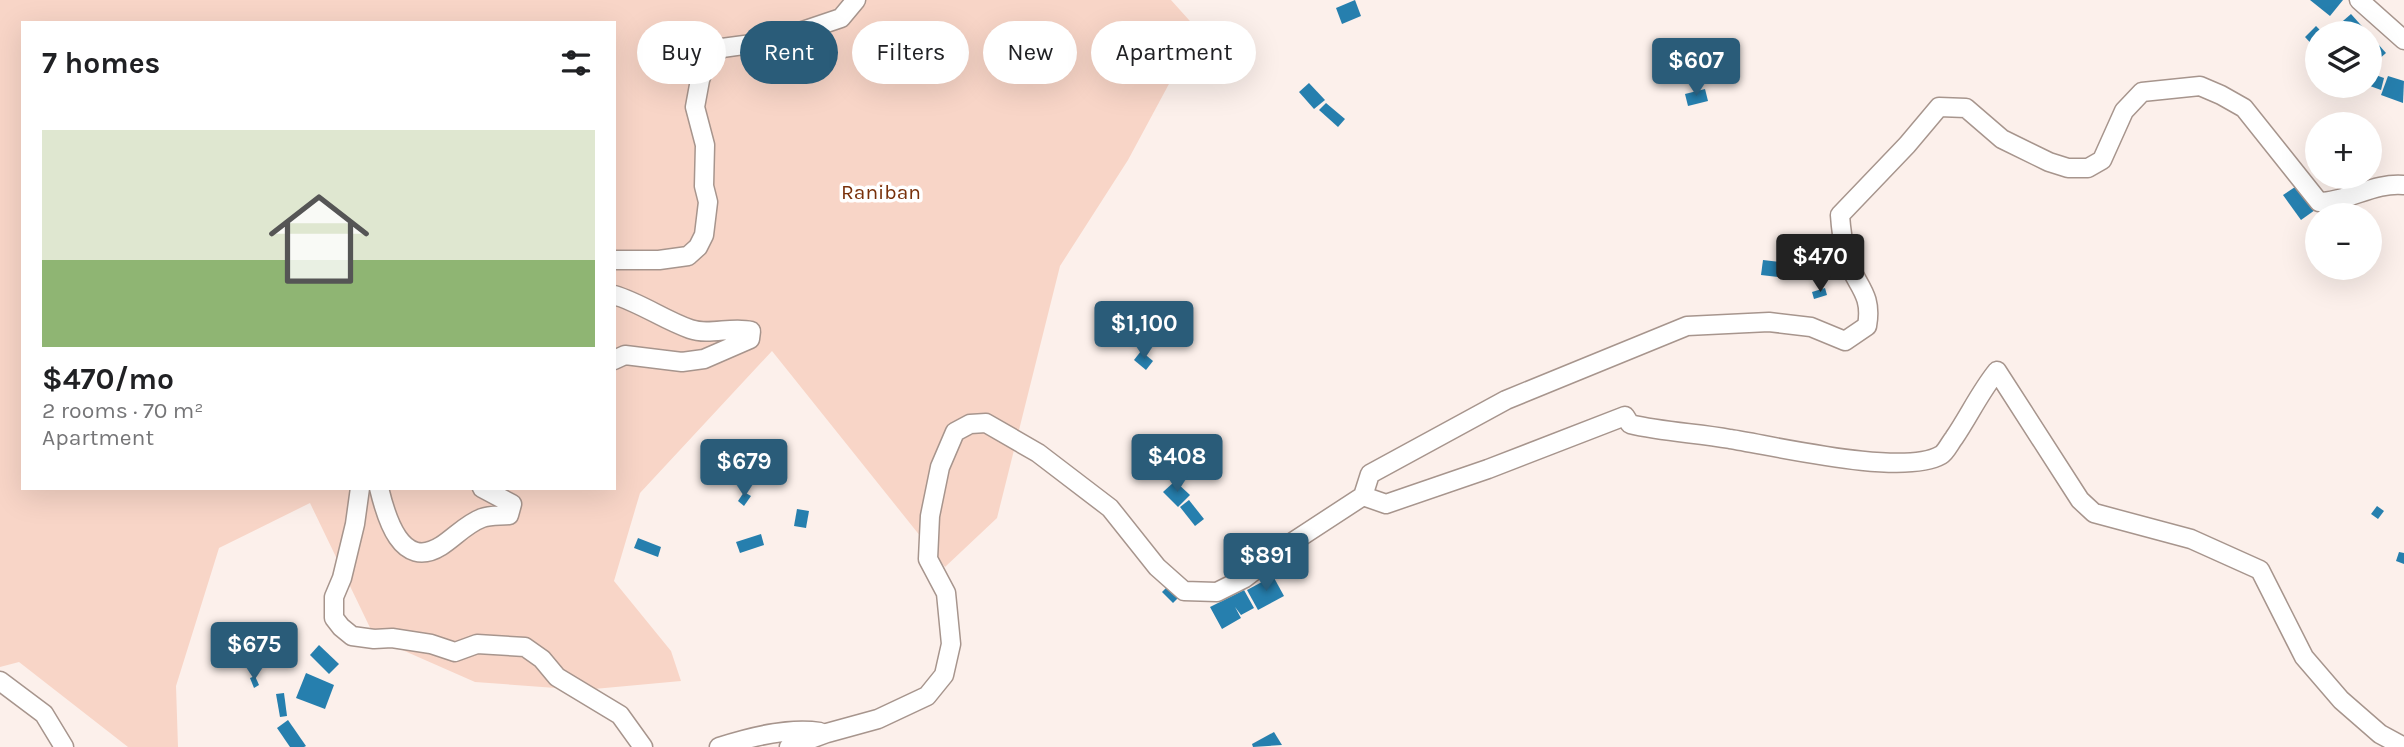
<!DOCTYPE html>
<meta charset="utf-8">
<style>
body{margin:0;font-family:Karla,sans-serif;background:#f2f2f2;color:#202124;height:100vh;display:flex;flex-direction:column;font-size:26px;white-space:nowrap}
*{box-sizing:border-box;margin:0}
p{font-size:23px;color:#757577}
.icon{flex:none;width:38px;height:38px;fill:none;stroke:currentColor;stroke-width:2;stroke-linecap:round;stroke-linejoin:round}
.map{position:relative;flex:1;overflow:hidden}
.panel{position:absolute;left:21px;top:21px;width:595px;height:469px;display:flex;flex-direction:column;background:#fff;border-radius:0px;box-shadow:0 7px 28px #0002}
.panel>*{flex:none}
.hud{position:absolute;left:637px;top:21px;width:665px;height:63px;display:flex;gap:14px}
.controls{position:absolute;left:2305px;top:21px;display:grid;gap:14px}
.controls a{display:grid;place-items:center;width:77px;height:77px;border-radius:50%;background:#fff;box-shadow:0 7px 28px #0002;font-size:35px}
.price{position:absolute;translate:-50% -60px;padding:0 16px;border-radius:7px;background:#2a5c79;color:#fff;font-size:23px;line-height:46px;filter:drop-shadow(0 2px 4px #0008)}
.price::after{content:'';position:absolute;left:50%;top:42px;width:21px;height:16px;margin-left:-10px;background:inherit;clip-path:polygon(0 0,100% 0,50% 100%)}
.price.active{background:#222;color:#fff}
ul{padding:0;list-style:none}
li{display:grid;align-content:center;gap:14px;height:371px;padding:0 21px}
li span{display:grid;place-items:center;height:217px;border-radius:0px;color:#555}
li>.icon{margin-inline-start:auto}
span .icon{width:126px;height:126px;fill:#fffc;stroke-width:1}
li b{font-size:30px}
h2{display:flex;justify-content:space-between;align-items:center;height:84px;padding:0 21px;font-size:30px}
.pill{padding:0 24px;border-radius:32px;background:#fff;box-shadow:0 7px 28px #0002;font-size:24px;line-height:63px}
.pill.active{background:#2a5c79;color:#fff}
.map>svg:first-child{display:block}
</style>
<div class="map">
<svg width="2404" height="747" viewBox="0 0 2404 747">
<rect width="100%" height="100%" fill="#fcf0eb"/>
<path fill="#f8d5c7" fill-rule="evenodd" d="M0 0H1171L1198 30 1128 160 1060 266 997 518 945 567 772 351 640 493 614 581 671 651 681 681 583 690 475 682 375 638 310 503 219 548 176 686 178 747H128L19 662 0 667ZM23 23H614V488H23Z"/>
<g fill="#267fae">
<path d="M1355 0 1361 16 1342 24 1336 8Z"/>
<path d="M2310 0H2343L2330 16Z"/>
<path d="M2351 14 2368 33H2342L2336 27Z"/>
<path d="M2316 26 2323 33H2317V50L2305 37Z"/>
<path d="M2370 35 2386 53 2371 66 2370 64Z"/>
<path d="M2370 73 2384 78 2381 90 2370 86Z"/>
<path d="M2388 76 2404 81 2403 103 2381 95Z"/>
<path d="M1309 83 1325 100 1314 109 1299 92Z"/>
<path d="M1705 89 1708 101 1688 106 1685 94Z"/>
<path d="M1326 103 1345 119 1338 127 1319 110Z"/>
<path d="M2298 185 2315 210 2301 220 2283 195Z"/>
<path d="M1763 260 1780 262 1778 277 1761 275Z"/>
<path d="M1825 288 1827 295 1814 299 1812 292Z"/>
<path d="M1141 351 1153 361 1146 370 1134 360Z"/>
<path d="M1175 481 1190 495 1178 507 1163 492Z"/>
<path d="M744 492 751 496 744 506 738 501Z"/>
<path d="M1189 500 1204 519 1195 526 1180 507Z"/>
<path d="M2377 506 2384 511 2378 519 2371 514Z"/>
<path d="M797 509 809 511 806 528 794 526Z"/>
<path d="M761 534 764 545 740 553 736 542Z"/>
<path d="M638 538 661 547 658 557 634 548Z"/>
<path d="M2399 552 2404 553V564L2396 561Z"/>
<path d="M1273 576 1284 596 1258 610 1247 590Z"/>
<path d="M1169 585 1180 596 1173 603 1162 592Z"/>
<path d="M1244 590 1254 608 1241 615 1235 607 1241 618 1222 629 1210 607Z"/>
<path d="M319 645 339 664 329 674 310 655Z"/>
<path d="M306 673 334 685 325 709 296 698Z"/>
<path d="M255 676 259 685 254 688 250 678Z"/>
<path d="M284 693 287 716 280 717 276 694Z"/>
<path d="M288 720 306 746 304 747H290L277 728Z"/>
<path d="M1274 732 1282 745 1253 747 1252 744Z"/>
</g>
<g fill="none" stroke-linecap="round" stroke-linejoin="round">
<defs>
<g id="street">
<path d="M2359 0 2404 40"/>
<path d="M614 260H659L688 256 698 247 704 235 708 202 704 186 705 145 695 107 700 80 707 60 722 48 773 41 841 18 856 0"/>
<path d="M614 295C641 303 664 320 690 329 710 336 731 326 751 331L750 339 704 359 682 362 625 355 614 360"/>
<path d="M360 488 355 524 342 578 334 597V618L341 627 352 636 374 639 392 638 431 644 455 652 477 644 525 647 542 659 557 677 620 715 643 747"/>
<path d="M379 488C386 517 401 571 441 546 455 537 466 524 482 518 490 515 500 516 509 515L512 504 482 488"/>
<path d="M1363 496 1386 504 1488 469 1625 416 1630 424C1663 432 1697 433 1730 439 1775 446 1903 477 1941 455 1946 452 1950 443 1954 438 1969 416 1980 392 1997 371L2080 500 2094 513 2191 539 2260 570 2304 657 2341 700 2380 734 2404 747"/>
<path d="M0 681 44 714 64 747"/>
<path d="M719 747C750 737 788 727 820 732"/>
<path d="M789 747 827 733 878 719 927 696 944 675 951 644 946 593 928 559 930 516 940 467 955 432 970 424 986 423 1038 453 1110 508 1157 567 1184 591 1217 592 1245 578 1285 547 1363 496 1370 474 1506 400 1687 326 1769 322 1811 327 1845 341 1867 326C1873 293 1856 286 1847 259 1843 244 1841 230 1840 215L1907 145 1939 107 1966 108 2002 139 2049 162 2068 168H2088L2102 160 2124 111 2142 92 2200 86 2221 95 2244 108 2319 202C2348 202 2374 182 2404 185"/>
</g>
</defs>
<use href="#street" stroke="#a7958d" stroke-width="21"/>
<use href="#street" stroke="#fff" stroke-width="18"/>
</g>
<g text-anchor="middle" stroke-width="7" stroke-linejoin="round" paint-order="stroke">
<g font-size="21" fill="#78300a" stroke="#fff">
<text x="881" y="199">Raniban</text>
</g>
</g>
</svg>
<div class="controls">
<a><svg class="icon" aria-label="layers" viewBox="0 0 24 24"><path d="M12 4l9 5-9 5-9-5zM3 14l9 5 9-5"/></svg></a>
<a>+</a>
<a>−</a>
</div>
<b class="price" style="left:1696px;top:98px">$607</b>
<b class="price active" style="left:1820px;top:294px">$470</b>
<b class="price" style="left:1144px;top:361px">$1,100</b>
<b class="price" style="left:1177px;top:494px">$408</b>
<b class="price" style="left:744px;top:499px">$679</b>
<b class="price" style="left:1266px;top:593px">$891</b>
<b class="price" style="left:254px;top:682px">$675</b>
<div class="hud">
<a class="pill">Buy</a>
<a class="pill active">Rent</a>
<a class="pill">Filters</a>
<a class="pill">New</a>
<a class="pill">Apartment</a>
</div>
<section class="panel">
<h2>7 homes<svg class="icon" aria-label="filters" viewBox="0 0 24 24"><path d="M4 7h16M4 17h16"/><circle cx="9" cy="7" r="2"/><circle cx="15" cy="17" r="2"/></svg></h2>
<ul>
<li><span style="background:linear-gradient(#dfe7d0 60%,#8fb573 0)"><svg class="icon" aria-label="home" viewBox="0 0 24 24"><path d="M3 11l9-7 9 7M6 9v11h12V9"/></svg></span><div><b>$470/mo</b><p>2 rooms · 70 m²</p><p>Apartment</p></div></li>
</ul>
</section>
</div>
